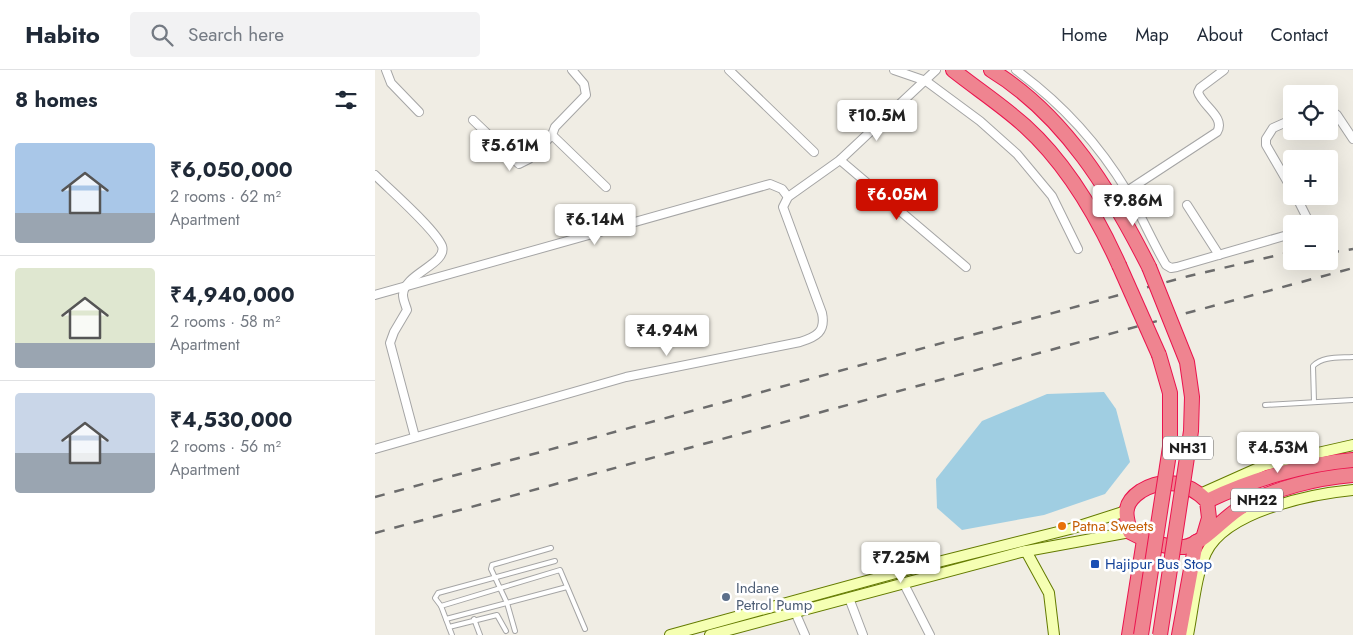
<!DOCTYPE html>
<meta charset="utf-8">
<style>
body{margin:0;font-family:Jost,sans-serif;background:#f2f2f3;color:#1f2937;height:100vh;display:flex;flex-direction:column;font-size:19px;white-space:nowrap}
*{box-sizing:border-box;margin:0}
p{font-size:16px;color:#747a83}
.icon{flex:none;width:28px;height:28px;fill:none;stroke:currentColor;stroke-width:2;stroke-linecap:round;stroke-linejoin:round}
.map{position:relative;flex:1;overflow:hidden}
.drawer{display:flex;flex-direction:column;background:#fff;width:375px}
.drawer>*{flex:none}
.controls{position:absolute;left:908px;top:15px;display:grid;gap:10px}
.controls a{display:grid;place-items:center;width:55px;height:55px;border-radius:5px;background:#fff;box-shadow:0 5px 20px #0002;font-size:25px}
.price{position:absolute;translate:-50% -42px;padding:0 11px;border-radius:5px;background:#fff;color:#222;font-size:16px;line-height:32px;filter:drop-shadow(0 1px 2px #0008)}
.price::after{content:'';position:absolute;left:50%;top:30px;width:15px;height:11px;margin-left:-8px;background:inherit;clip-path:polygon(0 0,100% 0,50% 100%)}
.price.active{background:#cd0f00;color:#fff}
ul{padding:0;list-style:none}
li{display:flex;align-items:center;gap:15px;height:125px;padding:0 15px}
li+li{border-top:1px solid #e0e1e3}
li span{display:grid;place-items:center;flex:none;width:140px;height:100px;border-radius:5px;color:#555}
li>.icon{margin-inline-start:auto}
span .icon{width:60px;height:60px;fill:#fffc;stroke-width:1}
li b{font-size:21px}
h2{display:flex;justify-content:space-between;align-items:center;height:60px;padding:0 15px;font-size:21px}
header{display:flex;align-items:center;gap:30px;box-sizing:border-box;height:70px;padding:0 25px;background:#fff;border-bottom:1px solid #e0e1e3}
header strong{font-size:24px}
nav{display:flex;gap:28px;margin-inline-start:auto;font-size:18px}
.search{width:350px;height:45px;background:#f2f2f3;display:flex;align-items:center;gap:12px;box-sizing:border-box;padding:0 18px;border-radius:5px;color:#747a83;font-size:19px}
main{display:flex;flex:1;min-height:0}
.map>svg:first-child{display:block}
</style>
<header>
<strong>Habito</strong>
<div class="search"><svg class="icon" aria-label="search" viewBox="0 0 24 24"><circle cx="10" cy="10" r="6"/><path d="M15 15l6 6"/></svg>Search here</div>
<nav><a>Home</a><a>Map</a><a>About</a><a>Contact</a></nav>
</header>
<main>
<section class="drawer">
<h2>8 homes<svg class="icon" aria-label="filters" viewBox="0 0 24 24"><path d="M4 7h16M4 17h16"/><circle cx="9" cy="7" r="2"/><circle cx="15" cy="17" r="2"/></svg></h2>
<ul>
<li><span style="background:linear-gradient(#a9c7e8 70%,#9aa5b1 0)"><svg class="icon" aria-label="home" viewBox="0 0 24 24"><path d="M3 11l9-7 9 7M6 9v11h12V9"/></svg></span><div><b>₹6,050,000</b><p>2 rooms · 62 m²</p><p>Apartment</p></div></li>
<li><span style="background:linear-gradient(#dfe7d0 75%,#9aa5b1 0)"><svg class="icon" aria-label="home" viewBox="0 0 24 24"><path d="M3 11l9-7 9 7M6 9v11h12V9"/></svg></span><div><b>₹4,940,000</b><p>2 rooms · 58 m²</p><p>Apartment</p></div></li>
<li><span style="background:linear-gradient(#c9d6e8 60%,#9aa5b1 0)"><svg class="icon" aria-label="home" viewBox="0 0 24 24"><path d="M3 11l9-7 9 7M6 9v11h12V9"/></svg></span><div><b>₹4,530,000</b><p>2 rooms · 56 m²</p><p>Apartment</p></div></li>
</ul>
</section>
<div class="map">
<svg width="978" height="565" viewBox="0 0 978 565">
<rect width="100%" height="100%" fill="#f0ede4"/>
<path fill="#a0cee2" d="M729 322 741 339 755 392 730 424 669 445 587 460 562 438 561 409 607 351 672 324Z"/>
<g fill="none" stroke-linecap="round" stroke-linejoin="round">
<defs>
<g id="lane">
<path d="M939 332 938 296C948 286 964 288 978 287"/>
<path d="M890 335 978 330"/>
<path d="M66 536 60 528 63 523 180 491"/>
<path d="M71 549 192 517"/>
<path d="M99 549 105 565"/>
<path d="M74 557 122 545 131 561"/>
<path d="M140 561 132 533 116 499 117 495 176 478"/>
<path d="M77 565 66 536 185 500 210 559"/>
</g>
<g id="street">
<path d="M11 0 16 13 44 42"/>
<path d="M197 0 209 14 211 25 180 57 177 65 231 117"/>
<path d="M354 0 439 82"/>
<path d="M519 0 551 11 605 51 642 84 677 126 703 179"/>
<path d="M641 0C685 32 723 73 752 121 766 145 777 171 791 195L796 198 802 197 916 164"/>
<path d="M954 39 962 45 978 69"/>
<path d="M98 50 144 94 154 89 177 65"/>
<path d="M916 50 898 58 891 69V75L916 118"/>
<path d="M465 90 591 197"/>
<path d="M0 105C15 120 60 159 67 176 73 194 28 204 28 225 28 230 31 236 32 240L19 262 15 273 40 367"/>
<path d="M752 121 842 62C851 47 827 36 823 22L825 18 849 0"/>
<path d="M921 126 935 154"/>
<path d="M812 135 844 185"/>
<path d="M0 225 395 114 407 119 413 127"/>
<path d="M0 379 251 307 425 272C441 267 451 262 447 243L408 137 413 127 465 90 561 0"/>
<path d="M529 514 555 565"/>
<path d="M474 528 488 565"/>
<path d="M420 542 430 565"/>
</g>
<g id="secondary">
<path d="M825 424 890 395 978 375"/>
<path d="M651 481 674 523 679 565"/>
<path d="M295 565 539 498 695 459 751 441"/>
<path d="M335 565 646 482 755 462"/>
<path d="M813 565C818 540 821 505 831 483 851 441 936 424 978 420"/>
</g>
<g id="highway">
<path d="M578 0C602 19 628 36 650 56 692 94 721 144 744 195"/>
<path d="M616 0C690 45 736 122 774 197"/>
<path d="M784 285 795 323V377"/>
<path d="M832 431C876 410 929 394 978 390"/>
<path d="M829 465 834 448 832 431C813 412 789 407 766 421 760 425 753 432 752 439 750 446 754 455 755 462 772 471 789 478 809 477 827 475 851 445 868 436 900 418 942 408 978 405"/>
<path d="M754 565 769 470"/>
<path d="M804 565 821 472"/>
</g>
</defs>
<use href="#lane" stroke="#a5a5a5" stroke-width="6"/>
<use href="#street" stroke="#a5a5a5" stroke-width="10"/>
<use href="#secondary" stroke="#647b00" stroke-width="12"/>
<use href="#highway" stroke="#eb144e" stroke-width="16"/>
<use href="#lane" stroke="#fff" stroke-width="4"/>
<use href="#street" stroke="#fff" stroke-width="8"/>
<use href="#secondary" stroke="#f5ffb3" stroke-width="10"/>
<use href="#highway" stroke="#ef8490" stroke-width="14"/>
<g stroke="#6c6c6c" stroke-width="2.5" stroke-dasharray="10 10" stroke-linecap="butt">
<path d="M954 183 978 179"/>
<path d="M0 427 814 206 916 182"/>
<path d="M0 463 978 198"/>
</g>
<defs>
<g id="highway-bridge">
<path d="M744 195 784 285"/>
<path d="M774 197 812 292 817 327 816 361 785 565"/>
<path d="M766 565 795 377"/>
</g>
</defs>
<use href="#highway-bridge" stroke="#eb144e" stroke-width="16" stroke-linecap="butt"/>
<use href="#highway-bridge" stroke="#ef8490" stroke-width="14"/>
</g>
<circle fill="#e8710a" stroke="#fff" stroke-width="2" cx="687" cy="456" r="5"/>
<rect fill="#1a4fb4" stroke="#fff" stroke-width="2" x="715" y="489" width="10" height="10" rx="2.5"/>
<circle fill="#5c6f8a" stroke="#fff" stroke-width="2" cx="351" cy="527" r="5"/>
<g text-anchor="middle" stroke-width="5" stroke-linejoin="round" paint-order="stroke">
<g fill="#fff" stroke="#626262" stroke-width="1">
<rect x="788" y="366.5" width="50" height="23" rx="4"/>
<rect x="856" y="418.5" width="52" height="23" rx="4"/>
</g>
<g font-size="14" font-weight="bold" fill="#1e1e1e">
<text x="813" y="383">NH31</text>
<text x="882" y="435">NH22</text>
</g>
<g font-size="15" fill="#c56008" stroke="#fff" text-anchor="start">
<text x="697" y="461">Patna Sweets</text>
</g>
<g font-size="15" fill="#164399" stroke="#fff" text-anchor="start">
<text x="730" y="499">Hajipur Bus Stop</text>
</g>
<g font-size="15" fill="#4e5e75" stroke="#fff" text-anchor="start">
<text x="361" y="523">Indane<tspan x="361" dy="17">Petrol Pump</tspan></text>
</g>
</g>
</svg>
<div class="controls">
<a><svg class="icon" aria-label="locate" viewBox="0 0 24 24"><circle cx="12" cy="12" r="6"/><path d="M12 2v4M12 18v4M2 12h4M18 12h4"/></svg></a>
<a>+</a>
<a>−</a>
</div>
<b class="price" style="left:502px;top:72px">₹10.5M</b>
<b class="price" style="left:135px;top:102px">₹5.61M</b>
<b class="price active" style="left:522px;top:151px">₹6.05M</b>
<b class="price" style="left:758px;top:157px">₹9.86M</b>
<b class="price" style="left:220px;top:176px">₹6.14M</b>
<b class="price" style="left:292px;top:287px">₹4.94M</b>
<b class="price" style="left:903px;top:404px">₹4.53M</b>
<b class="price" style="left:526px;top:514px">₹7.25M</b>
</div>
</main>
